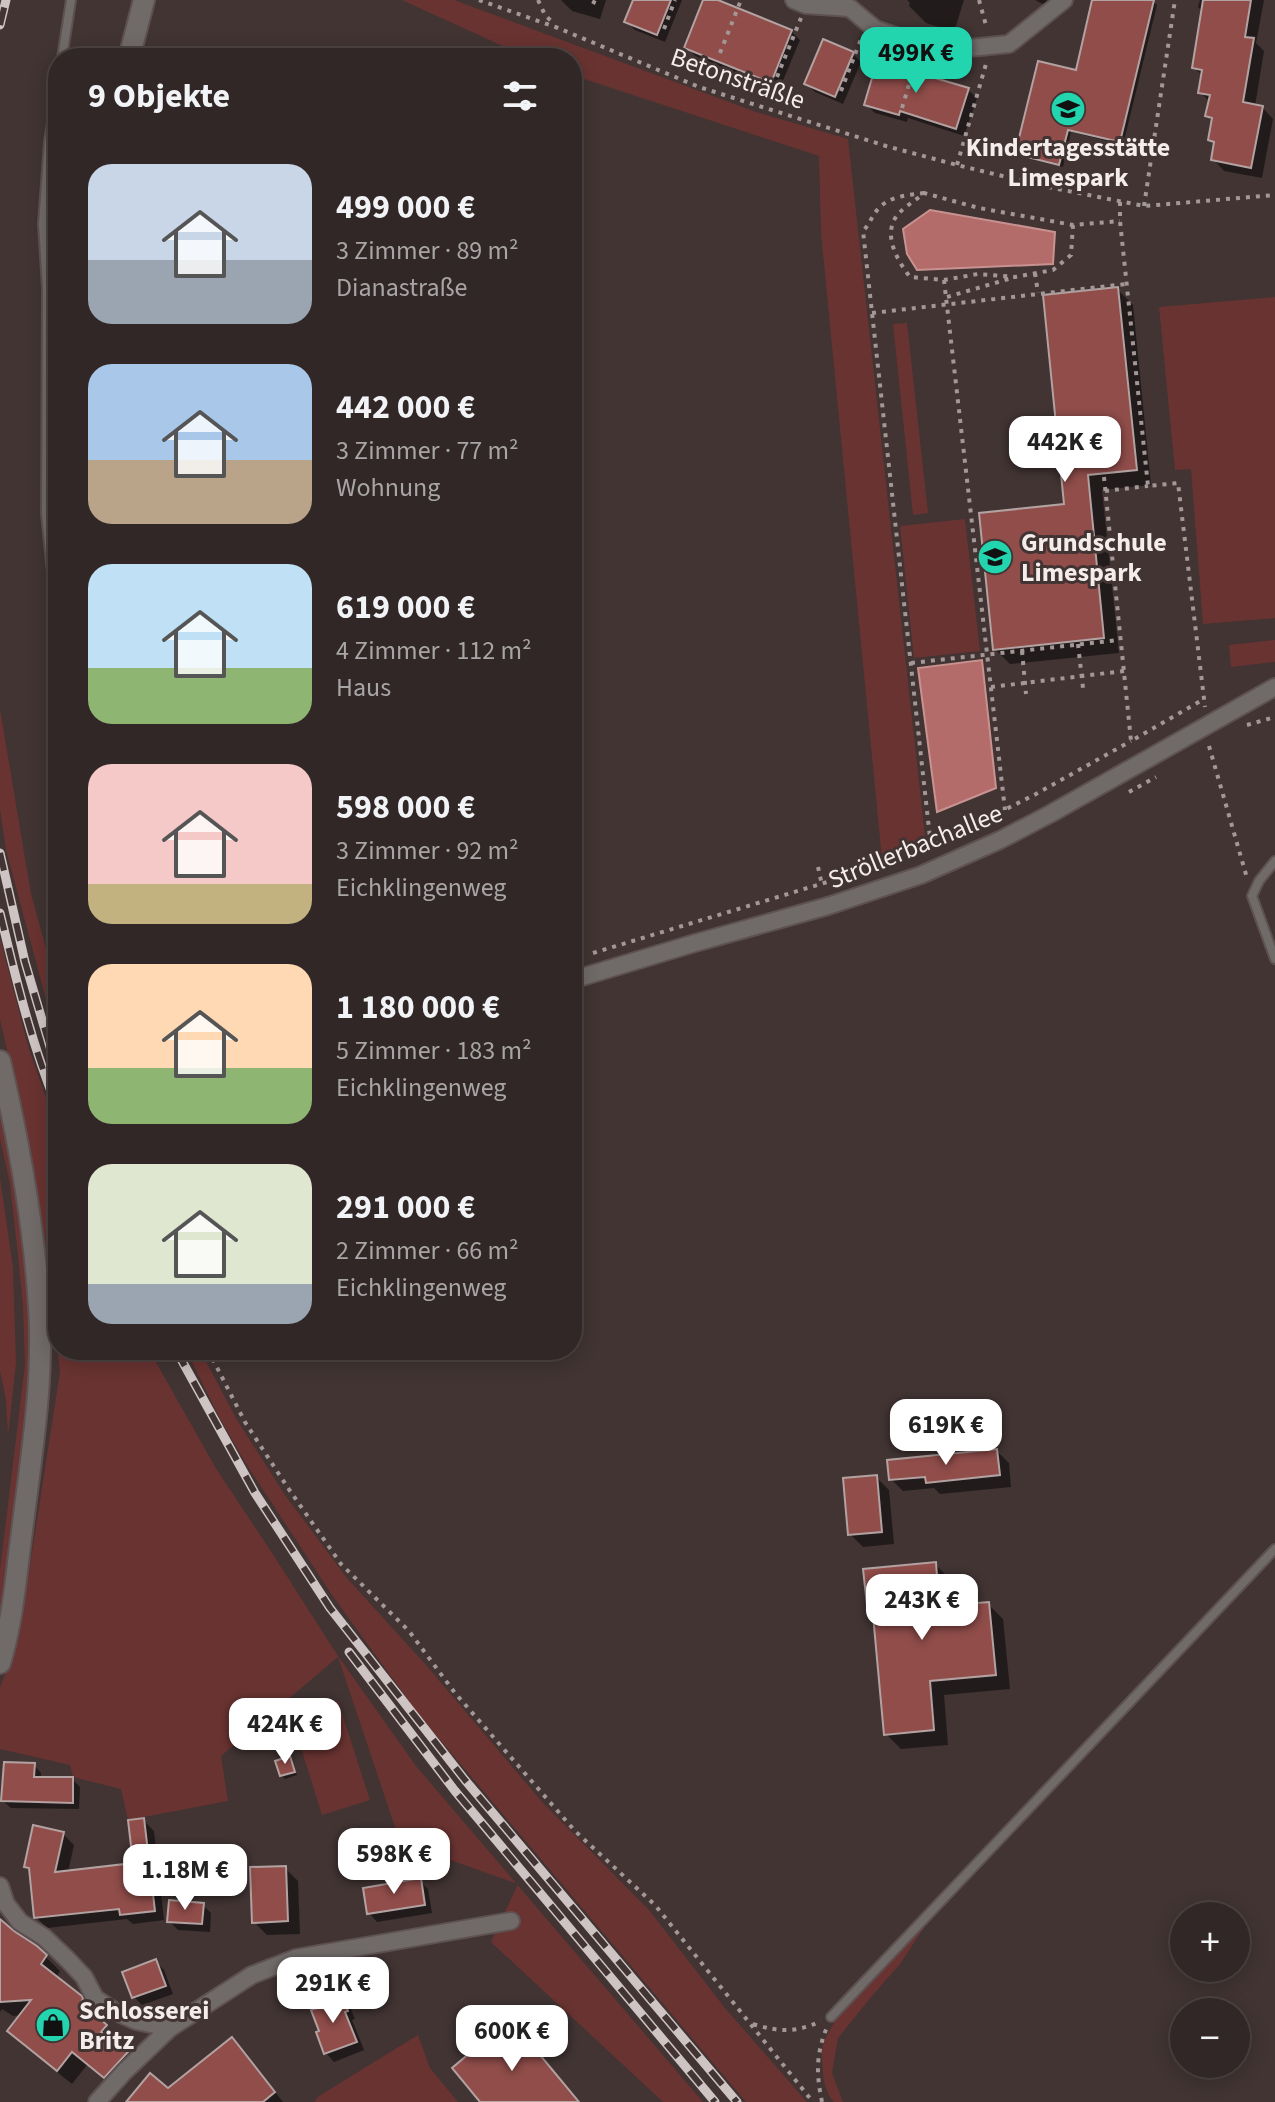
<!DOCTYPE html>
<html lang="de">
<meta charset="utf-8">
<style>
body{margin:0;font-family:"Source Sans 3",sans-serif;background:#392f2e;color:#f1f3f6;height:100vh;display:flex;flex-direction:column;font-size:30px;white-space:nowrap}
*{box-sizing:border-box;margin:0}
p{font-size:26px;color:#a8a5a7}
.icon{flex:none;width:44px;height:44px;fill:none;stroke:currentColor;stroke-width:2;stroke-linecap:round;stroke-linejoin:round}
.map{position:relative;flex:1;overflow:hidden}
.drawer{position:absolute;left:48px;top:48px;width:534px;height:1312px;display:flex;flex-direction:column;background:#312726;border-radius:32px;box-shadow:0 4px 20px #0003,0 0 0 2px #4c4443}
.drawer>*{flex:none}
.buttons{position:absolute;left:1170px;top:1902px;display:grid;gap:16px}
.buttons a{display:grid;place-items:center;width:80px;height:80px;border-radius:50%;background:#312726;box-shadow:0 4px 20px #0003,0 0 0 2px #4c4443;font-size:40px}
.price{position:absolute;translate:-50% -68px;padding:0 18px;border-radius:16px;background:#fff;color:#222;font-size:26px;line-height:52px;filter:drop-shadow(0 2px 4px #0008)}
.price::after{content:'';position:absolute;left:50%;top:48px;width:24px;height:18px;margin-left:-12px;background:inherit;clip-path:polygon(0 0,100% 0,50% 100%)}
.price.current{background:#23d5af;color:#111}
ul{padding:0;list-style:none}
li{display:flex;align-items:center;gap:24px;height:200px;padding:0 40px}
li span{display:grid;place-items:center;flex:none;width:224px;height:160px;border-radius:24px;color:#555}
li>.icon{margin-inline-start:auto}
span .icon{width:96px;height:96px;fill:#fffc;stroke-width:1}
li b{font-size:34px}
h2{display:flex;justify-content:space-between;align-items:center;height:96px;padding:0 40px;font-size:34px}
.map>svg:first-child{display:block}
</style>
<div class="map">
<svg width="1275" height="2102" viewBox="0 0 1275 2102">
<rect width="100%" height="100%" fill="#413433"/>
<g fill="#693331">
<path d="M402 0H454L756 112 848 139 926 845 882 859 821 233 819 156 572 75V58H529Z"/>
<path d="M1275 297V618L1203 624 1191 469 1175 470 1159 307Z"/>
<path d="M907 323 928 513 913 515 893 324Z"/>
<path d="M965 519 980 651 914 658 900 526Z"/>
<path d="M1275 640V662L1231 667 1229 645Z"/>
<path d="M0 709 31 894 53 974 58 978V1044L6 850 0 809Z"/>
<path d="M0 938 28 1046 58 1132V1350H149L217 1470 274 1556 338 1656 416 1766 703 2102H663L491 1942 518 1884 400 1842 338 1657 221 1756 228 1801 128 1820 121 1789 73 1777 70 1765 0 1749V1687L18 1642 60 1372 44 1233 25 1130 0 1019Z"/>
<path d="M0 1092 15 1157 31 1298 33 1357 28 1415 0 1627V1570L25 1365 23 1306 17 1246 10 1184 0 1138Z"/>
<path d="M0 1178 13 1268 16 1363 8 1436 6 1400 0 1371Z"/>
<path d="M186 1350H200L237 1420 285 1495 347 1578 426 1665 543 1803 649 1910 725 2008 807 2102H746L419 1715 332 1595 245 1462 219 1417Z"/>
<path d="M338 1701 370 1800 322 1815 291 1716Z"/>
<path d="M925 1926 900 1964 872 1996 838 2038 832 2073 843 2102H834C827 2095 824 2084 823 2074 823 2066 821 2056 822 2049 830 2012 898 1953 925 1926Z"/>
<path d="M418 2035 430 2068 458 2102H314L319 2096Z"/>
</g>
<g fill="#b36c69" stroke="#c79290" stroke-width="2">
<path d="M930 210 1055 232 1053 264 917 270 907 254 903 229Z"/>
<path d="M982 660 996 788 937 812 918 668Z"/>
</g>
<g fill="#0007">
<path d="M561 0H606L600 19 572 11Z"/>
<path d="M635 0H682L665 42 635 30 626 21Z"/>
<path d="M705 0H713L791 31 800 40 779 90 695 56 687 47Z"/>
<path d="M907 0H964L954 32 926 23 909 6 910 3Z"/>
<path d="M1035 0H1061L1056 11Z"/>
<path d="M1094 0H1148L1153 1 1157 5 1123 145 1071 132 1063 167 1021 157 1017 154 1077 72Z"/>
<path d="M1200 0H1264L1256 43 1264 51 1255 106 1262 107 1273 119 1262 178 1224 171 1213 159 1215 146 1210 140 1213 122 1207 116 1210 102 1200 92 1203 76 1194 68 1203 12 1198 7Z"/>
<path d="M853 54 861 62 843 104 815 92 806 84Z"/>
<path d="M879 63 968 90 977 98 964 136 908 118 907 122 875 113 866 104Z"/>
<path d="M1117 289 1133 305 1151 485 1102 490 1119 653 1010 664 995 649 1067 506Z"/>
<path d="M997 1451 1009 1463 1011 1487 940 1494 934 1488 903 1491 891 1479Z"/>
<path d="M876 1477 889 1490 894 1544 863 1547 850 1534Z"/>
<path d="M935 1564 950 1579 952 1607 988 1604 1003 1619 1010 1689 944 1695 948 1745 901 1749 886 1734 875 1610 869 1604Z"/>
<path d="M290 1758 293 1762 297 1775 285 1779 281 1775Z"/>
<path d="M34 1765 41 1773V1779H72L80 1787 79 1809 11 1808 3 1801Z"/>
<path d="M143 1820 154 1831 164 1920 133 1924 127 1919 47 1928 36 1917 31 1871 26 1866 63 1834 74 1845 68 1872 135 1864Z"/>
<path d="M285 1868 298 1881 300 1934 267 1935 254 1922Z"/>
<path d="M420 1881 428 1889 432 1913 377 1922 369 1913Z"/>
<path d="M203 1905 211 1913 210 1932 178 1930 169 1921Z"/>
<path d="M0 1917 14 1931 36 1947 60 1971 56 1978 80 1997 96 2013 95 2017 120 2041 116 2046 141 2068 120 2091 87 2065 72 2084 24 2046 9 2031 22 2015 13 2016 2 2009 0 2012Z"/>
<path d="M156 1962 164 1970 173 1994 142 2005 134 1997Z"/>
<path d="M341 1997 349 2005 355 2019 352 2020 364 2050 334 2062 326 2053 318 2033Z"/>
<path d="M242 2050 283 2102H129L168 2090Z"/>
</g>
<g fill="#904d4a" stroke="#b2a2a1" stroke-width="2">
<path d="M633 0H671L657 35 624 22Z"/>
<path d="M703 0H718L792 30 771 83 684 48Z"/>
<path d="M1092 0H1154L1120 142 1068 130 1059 165 1015 154 1038 61 1076 70Z"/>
<path d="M1203 0H1251L1245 37 1254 38 1243 102 1263 106 1251 168 1211 160 1214 142 1208 140 1212 118 1205 116 1210 95 1198 93 1202 70 1192 68Z"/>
<path d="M823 39 854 52 835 97 804 84Z"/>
<path d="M877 61 969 88 956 129 900 111 899 115 864 105Z"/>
<path d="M1118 287 1137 470 1088 475 1104 638 993 650 979 513 1064 504 1043 295Z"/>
<path d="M997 1449 1000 1475 926 1483 925 1477 889 1480 887 1460Z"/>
<path d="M877 1475 882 1532 848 1535 843 1478Z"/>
<path d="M936 1562 939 1606 989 1602 996 1675 930 1681 934 1730 884 1735 872 1604 867 1605 863 1569Z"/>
<path d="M290 1756 295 1772 280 1776 275 1761Z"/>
<path d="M4 1762 35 1763 34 1777H73V1803L1 1801Z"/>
<path d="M144 1818 155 1911 120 1915 119 1909 34 1918 29 1868 24 1867 33 1825 64 1832 55 1872 133 1863 128 1820Z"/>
<path d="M286 1866 288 1921 252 1923 250 1867Z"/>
<path d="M421 1878 425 1905 367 1914 363 1888Z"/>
<path d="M169 1900 204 1903 202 1924 167 1922Z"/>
<path d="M0 1919 14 1931 37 1946 47 1955 41 1964 82 1996 83 1999 81 2002 107 2025 101 2032 128 2052 104 2078 72 2052 57 2071 7 2031 31 2000 0 2002Z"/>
<path d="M156 1959 166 1986 132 1998 122 1972Z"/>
<path d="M341 1994 348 2011 345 2012 357 2042 324 2054 316 2032 319 2031 311 2010 323 2006 322 2002Z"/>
<path d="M516 2026 579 2102H480L452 2068 477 2047 482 2053Z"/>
<path d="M232 2037 275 2092 263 2102H126L150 2073 168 2088Z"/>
</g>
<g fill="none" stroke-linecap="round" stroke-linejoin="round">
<defs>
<g id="service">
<path d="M62 58 71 0"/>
<path d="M58 86 49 142 43 224 47 288 46 514 58 629"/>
<path d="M1275 861 1259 881 1252 896 1275 959"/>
<path d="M831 2017 1275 1549"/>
</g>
<g id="minor">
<path d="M794 0 806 5 850 8"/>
<path d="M850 8 875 29 941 51 1009 44 1064 0"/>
<path d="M572 980 695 943 828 906 921 875 1000 840 1050 814 1275 687"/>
<path d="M0 1886 6 1904 20 1922 44 1937 68 1960 84 1977 95 1998 114 2011 136 2021 170 2028"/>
<path d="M97 2102 124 2072 170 2028 252 1975 296 1958 511 1921"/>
</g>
<g id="tertiary">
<path d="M129 58 144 0"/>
<path d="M0 1061C19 1142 34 1224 39 1307 44 1382 31 1457 22 1531 16 1575 13 1621 0 1663"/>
</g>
</defs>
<use href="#service" stroke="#5e5151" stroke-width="12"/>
<use href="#minor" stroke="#5e5151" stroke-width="20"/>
<use href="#tertiary" stroke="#5e5151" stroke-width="24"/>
<g stroke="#a39897" stroke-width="4" stroke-dasharray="4 6" stroke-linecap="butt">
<path d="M479 0 558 28 699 87 886 146 957 165 1048 187 1144 206 1275 195"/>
<path d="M538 0 545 15 554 24"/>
<path d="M979 0 987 29"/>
<path d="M593 4 595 0"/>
<path d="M664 29 675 0"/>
<path d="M720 53 741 0"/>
<path d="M777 77 801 18"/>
<path d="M841 91 861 39"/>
<path d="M902 108 917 58"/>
<path d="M957 165 986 64"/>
<path d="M924 193C908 195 890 196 879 208 872 215 870 224 863 231L931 847"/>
<path d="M1120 202V221L1148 486 1178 483 1205 707"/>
<path d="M1144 206 1175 0"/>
<path d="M1073 225 1071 255 1053 270 1015 277 978 274 944 280 910 277C897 260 881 233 899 213 906 206 916 200 924 193L979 208 1073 225 1120 221"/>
<path d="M1035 273 1038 293"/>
<path d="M944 280 1005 810"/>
<path d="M947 297 1012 278"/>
<path d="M872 313 1126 284"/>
<path d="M1104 477 1131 741 1204 699"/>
<path d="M1105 491 1148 486"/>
<path d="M1078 644 1083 688"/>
<path d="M1022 651 1026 694"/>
<path d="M911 663 1119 640"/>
<path d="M991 687 1124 671"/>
<path d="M1247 725 1275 717"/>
<path d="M1209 746 1247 878"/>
<path d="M1129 792 1156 777"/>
<path d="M818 867 822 885"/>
<path d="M593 953 857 873 931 847 1036 794 1131 741"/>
<path d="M208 1350 245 1422 288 1488 341 1564 409 1631 455 1693 575 1831 655 1905 813 2102"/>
<path d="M753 2024C779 2032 796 2033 821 2021"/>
<path d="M822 2102C816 2073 816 2054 827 2027"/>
</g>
<use href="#service" stroke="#706a69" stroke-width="8"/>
<use href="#minor" stroke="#706a69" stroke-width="16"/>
<use href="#tertiary" stroke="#706a69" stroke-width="20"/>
<defs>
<g id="rail">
<path d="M0 25 6 0"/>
<path d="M0 853 25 962 58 1074"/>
<path d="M0 913C16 979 32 1046 58 1109"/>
<path d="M176 1350 255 1493 330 1608 465 1780 737 2102"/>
<path d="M349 1652 455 1791 715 2102"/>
</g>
</defs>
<use href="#rail" stroke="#cec4c4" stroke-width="9"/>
<use href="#rail" stroke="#413433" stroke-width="6" stroke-dasharray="18" stroke-linecap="butt"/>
</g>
<defs>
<symbol id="school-disc" viewBox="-11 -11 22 22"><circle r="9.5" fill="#23d5af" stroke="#413433"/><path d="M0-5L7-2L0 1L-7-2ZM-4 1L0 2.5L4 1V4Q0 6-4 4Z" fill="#111"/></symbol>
<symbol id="shop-disc" viewBox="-11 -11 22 22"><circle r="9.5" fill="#23d5af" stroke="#413433"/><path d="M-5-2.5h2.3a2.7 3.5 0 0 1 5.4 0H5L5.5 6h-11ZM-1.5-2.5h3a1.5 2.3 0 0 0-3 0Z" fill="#111"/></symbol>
</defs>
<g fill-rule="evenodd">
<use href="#school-disc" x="1048" y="89" width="40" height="40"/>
<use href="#school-disc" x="975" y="537" width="40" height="40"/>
<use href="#shop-disc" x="33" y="2005" width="40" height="40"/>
</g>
<g text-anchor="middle" stroke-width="6" stroke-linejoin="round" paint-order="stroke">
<g font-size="26" fill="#f5ecec" stroke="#413433">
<text transform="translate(738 78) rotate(19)" y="9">Betonsträßle</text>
<text transform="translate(915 846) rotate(-22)" y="9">Ströllerbachallee</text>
</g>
<g font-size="26" font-weight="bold" fill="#f5ecec" stroke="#413433" text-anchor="start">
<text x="1068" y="156" text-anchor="middle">Kindertagesstätte<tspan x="1068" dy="30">Limespark</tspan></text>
<text x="1021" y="551">Grundschule<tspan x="1021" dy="30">Limespark</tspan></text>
<text x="79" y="2019">Schlosserei<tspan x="79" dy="30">Britz</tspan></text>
</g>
</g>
</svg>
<div class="buttons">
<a>+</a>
<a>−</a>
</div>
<b class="price current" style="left:916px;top:95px">499K €</b>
<b class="price" style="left:1065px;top:484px">442K €</b>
<b class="price" style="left:946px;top:1467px">619K €</b>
<b class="price" style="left:922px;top:1642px">243K €</b>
<b class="price" style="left:285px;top:1766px">424K €</b>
<b class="price" style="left:394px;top:1896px">598K €</b>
<b class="price" style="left:185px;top:1912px">1.18M €</b>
<b class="price" style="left:333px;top:2025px">291K €</b>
<b class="price" style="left:512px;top:2073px">600K €</b>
<section class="drawer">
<h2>9 Objekte<svg class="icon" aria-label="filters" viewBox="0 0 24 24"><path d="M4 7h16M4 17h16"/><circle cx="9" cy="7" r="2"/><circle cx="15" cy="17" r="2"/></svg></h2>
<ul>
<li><span style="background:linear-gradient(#c9d6e8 60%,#9aa5b1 0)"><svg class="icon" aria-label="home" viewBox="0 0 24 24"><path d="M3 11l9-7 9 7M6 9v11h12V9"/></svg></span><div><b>499 000 €</b><p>3 Zimmer · 89 m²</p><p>Dianastraße</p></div></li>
<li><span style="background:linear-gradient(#a9c7e8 60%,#b9a48a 0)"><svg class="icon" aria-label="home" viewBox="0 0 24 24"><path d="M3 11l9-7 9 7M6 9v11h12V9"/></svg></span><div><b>442 000 €</b><p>3 Zimmer · 77 m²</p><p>Wohnung</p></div></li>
<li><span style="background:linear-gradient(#bfe0f5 65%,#8fb573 0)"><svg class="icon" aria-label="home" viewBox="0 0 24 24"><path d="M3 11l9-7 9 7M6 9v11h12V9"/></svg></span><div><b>619 000 €</b><p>4 Zimmer · 112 m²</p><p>Haus</p></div></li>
<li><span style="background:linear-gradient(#f6c9c9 75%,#c2b280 0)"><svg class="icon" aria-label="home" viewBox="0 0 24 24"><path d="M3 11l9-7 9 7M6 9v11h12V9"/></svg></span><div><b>598 000 €</b><p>3 Zimmer · 92 m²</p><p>Eichklingenweg</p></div></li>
<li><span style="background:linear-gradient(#ffd9b3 65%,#8fb573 0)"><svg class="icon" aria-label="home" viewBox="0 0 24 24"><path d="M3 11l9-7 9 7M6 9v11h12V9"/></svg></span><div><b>1 180 000 €</b><p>5 Zimmer · 183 m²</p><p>Eichklingenweg</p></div></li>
<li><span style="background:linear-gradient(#dfe7d0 75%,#9aa5b1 0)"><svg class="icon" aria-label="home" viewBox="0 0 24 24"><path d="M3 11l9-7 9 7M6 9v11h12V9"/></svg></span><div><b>291 000 €</b><p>2 Zimmer · 66 m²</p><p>Eichklingenweg</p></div></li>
</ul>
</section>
</div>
